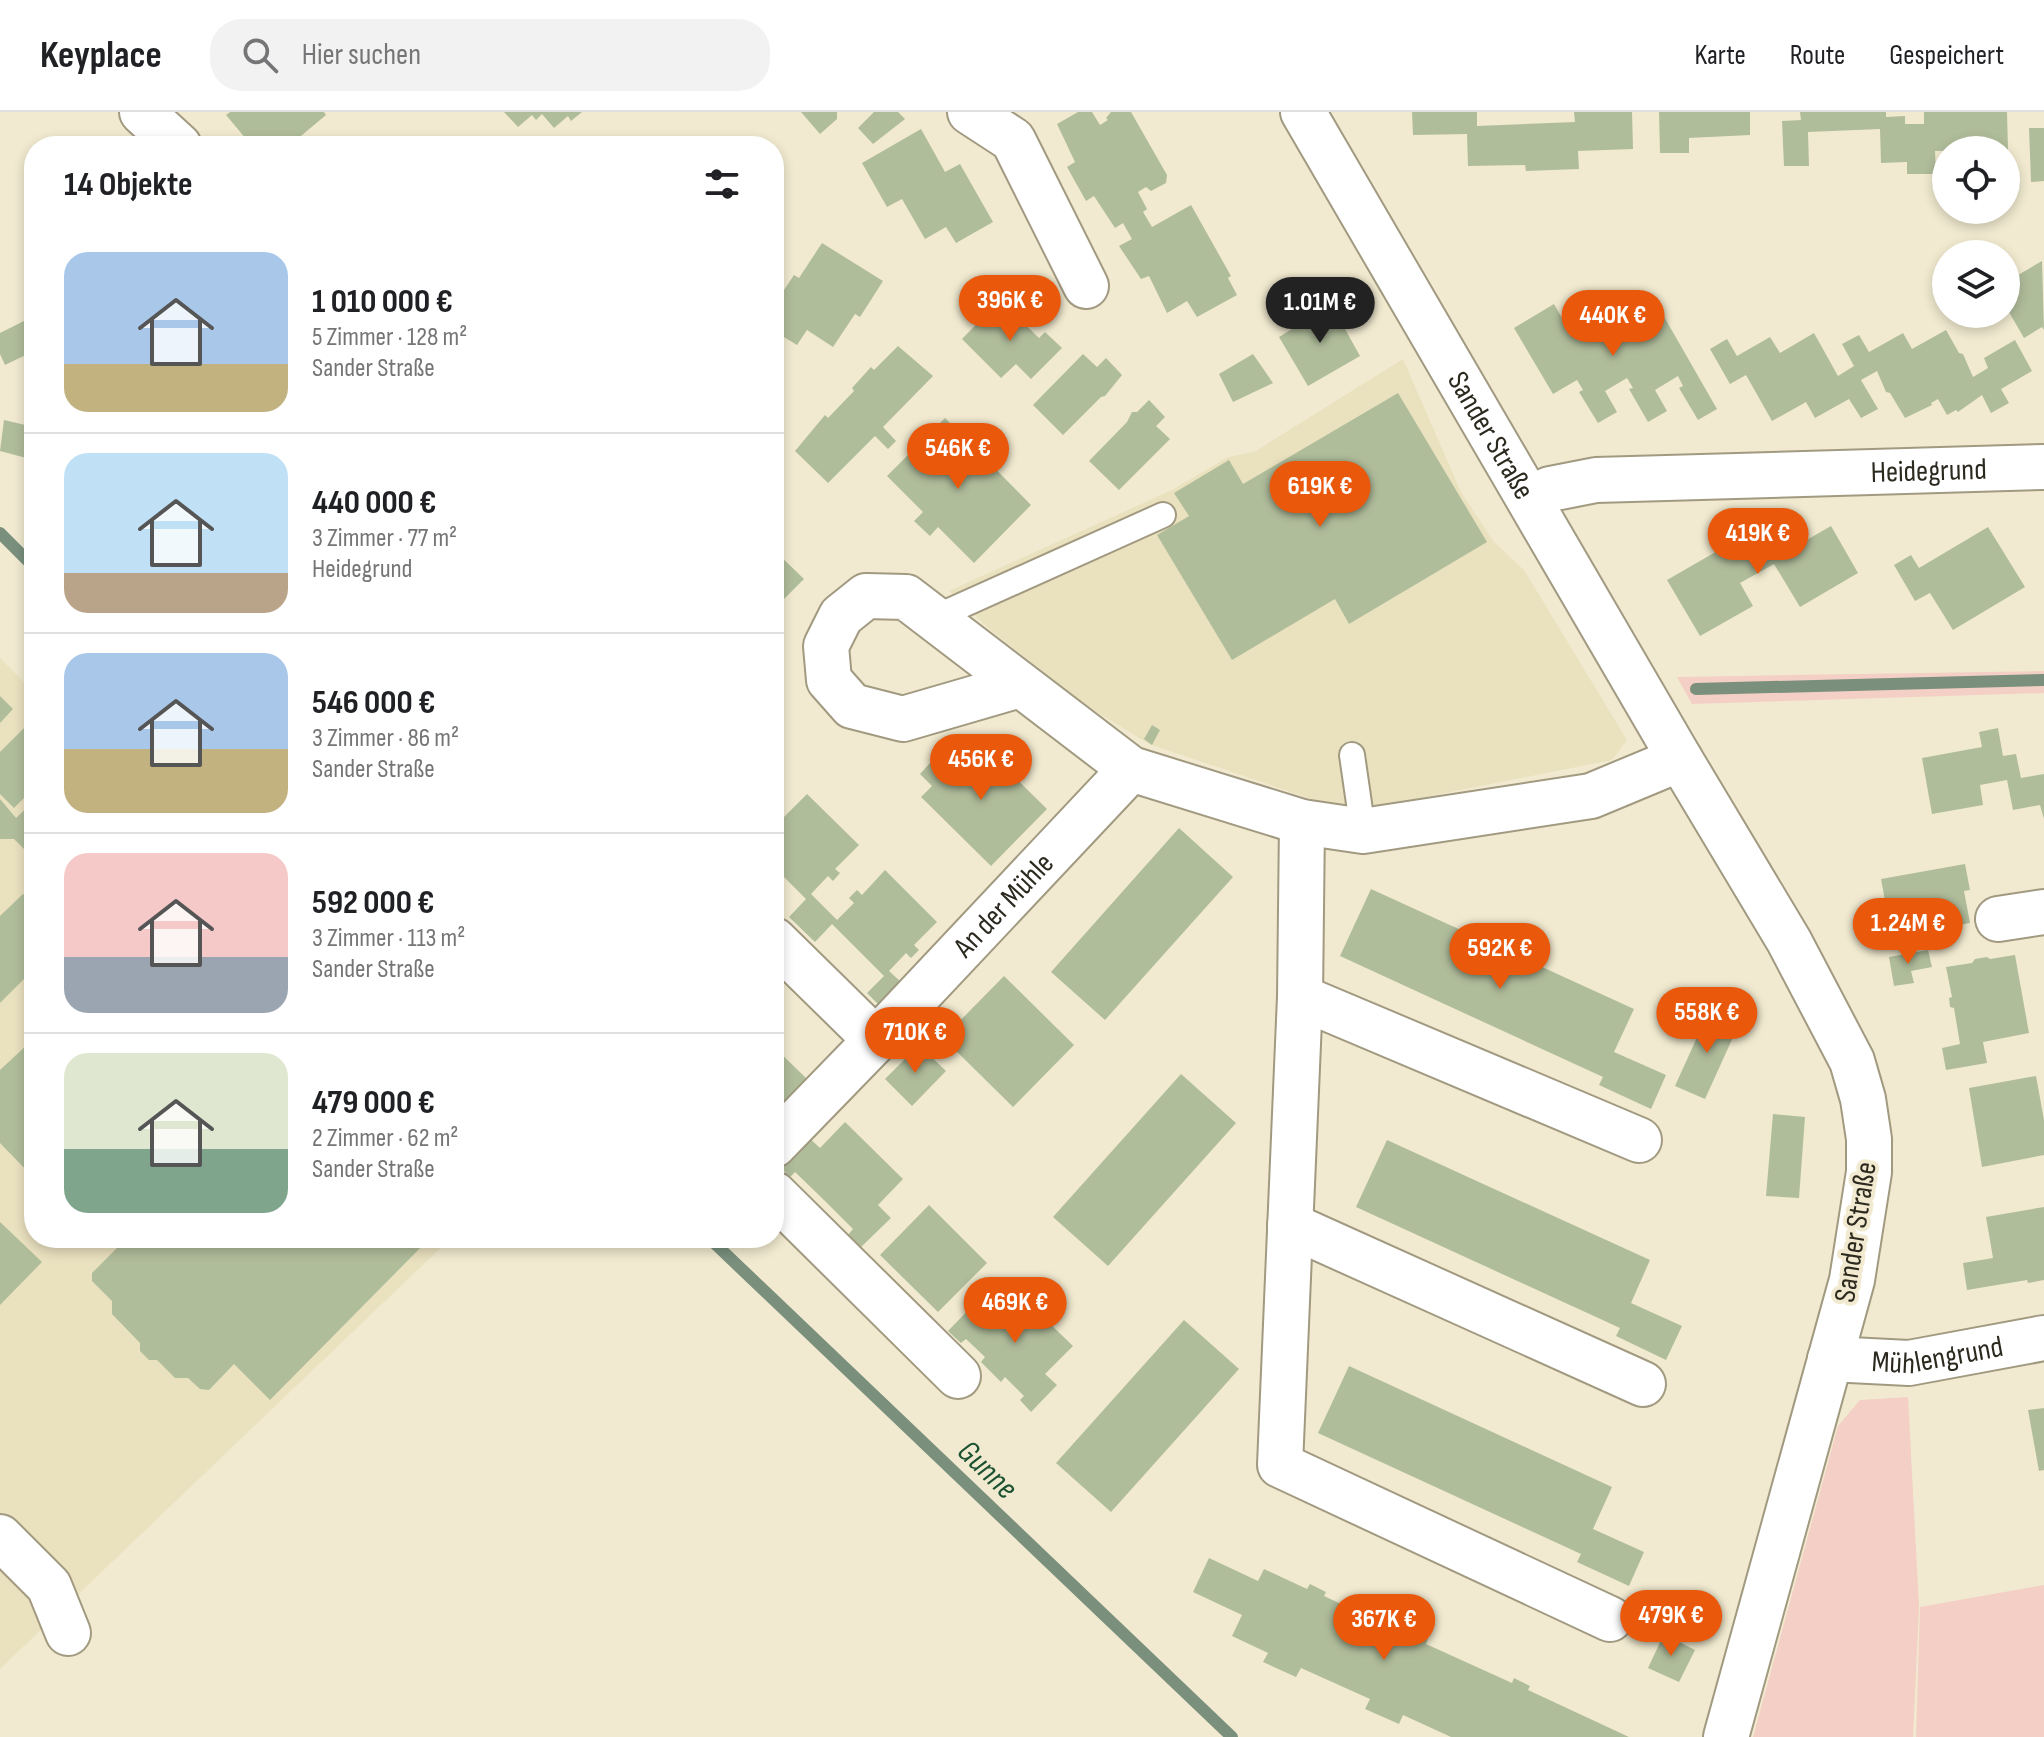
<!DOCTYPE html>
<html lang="de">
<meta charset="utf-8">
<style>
body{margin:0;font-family:"Sofia Sans Condensed",sans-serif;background:#f2f2f2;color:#202124;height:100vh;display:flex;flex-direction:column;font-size:30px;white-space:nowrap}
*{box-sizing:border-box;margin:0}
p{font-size:26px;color:#757577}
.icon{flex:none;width:44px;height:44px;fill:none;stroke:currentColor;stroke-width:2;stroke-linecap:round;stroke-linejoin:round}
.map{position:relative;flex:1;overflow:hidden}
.drawer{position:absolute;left:24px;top:24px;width:760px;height:1112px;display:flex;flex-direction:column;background:#fff;border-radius:32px;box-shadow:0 4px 12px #0003}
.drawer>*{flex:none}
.controls{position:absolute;left:1932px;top:24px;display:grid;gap:16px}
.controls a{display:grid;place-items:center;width:88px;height:88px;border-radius:50%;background:#fff;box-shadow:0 4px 12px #0003;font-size:40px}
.price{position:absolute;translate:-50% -68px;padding:0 18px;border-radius:28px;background:#ea580c;color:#fff;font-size:26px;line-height:52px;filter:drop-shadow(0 2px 4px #0008)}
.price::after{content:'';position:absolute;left:50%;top:48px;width:24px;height:18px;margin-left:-12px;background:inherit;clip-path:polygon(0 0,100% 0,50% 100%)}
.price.active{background:#222;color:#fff}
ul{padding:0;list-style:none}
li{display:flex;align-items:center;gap:24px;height:200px;padding:0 40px}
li+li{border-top:2px solid #e0e0e0}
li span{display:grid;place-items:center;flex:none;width:224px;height:160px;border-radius:24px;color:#555}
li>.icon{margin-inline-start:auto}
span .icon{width:96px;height:96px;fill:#fffc;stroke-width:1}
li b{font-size:34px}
h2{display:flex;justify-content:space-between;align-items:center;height:96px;padding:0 40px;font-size:34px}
header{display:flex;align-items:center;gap:48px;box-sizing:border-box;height:112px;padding:0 40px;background:#fff;border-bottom:2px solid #e0e0e0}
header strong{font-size:38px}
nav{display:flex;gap:44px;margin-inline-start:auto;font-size:28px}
.search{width:560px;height:72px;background:#f2f2f2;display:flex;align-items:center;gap:20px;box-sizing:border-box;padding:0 28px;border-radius:32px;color:#757577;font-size:30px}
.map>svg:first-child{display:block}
</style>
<header>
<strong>Keyplace</strong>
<div class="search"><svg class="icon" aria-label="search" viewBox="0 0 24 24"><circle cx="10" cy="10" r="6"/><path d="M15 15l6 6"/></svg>Hier suchen</div>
<nav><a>Karte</a><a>Route</a><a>Gespeichert</a></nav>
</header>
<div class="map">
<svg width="2044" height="1625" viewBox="0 0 2044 1625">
<rect width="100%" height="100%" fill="#f1ead0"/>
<g fill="#eae1bf">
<path d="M1403 247 1461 380 1494 430 1524 458 1627 628 1612 648 1350 700 1149 632 1082 591 988 516 949 479 1172 378 1228 345 1254 340Z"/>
<path d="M0 546 34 580V1126H451L0 1557Z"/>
</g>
<g fill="#f4cfc5">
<path d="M2044 559V581L1692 592 1677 565Z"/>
<path d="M1908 1285 1919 1495 1913 1625H1753L1838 1314 1860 1288Z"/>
<path d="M2044 1473V1625H1916L1920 1495Z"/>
</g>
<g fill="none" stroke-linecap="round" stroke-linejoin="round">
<g stroke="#7a907d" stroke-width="12">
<path d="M0 421 34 455"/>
<path d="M1696 577 2044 568"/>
<path d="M709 1126 1232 1625"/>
</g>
</g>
<g fill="#b0bd9b">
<path d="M230 0H324L326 3 289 34H252L226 3Z"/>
<path d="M504 0H582L571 9 568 4 554 16 542 2 536 8 532 3 518 15Z"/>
<path d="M801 0H837V7L820 22Z"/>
<path d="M874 0H898L905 7 873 32 858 16Z"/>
<path d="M1078 0H1092L1100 13 1108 8 1106 6 1111 0H1131L1167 63 1166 71 1151 79 1146 75 1138 80 1147 97 1143 100 1152 115 1191 93 1231 164 1228 166 1237 183 1197 205 1187 189 1167 201 1149 164 1141 167 1119 134 1132 127 1123 111 1115 116 1094 84 1086 89 1067 55 1075 50 1057 12Z"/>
<path d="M1412 0H1477V14L1575 10 1574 0H1632L1633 37 1578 39 1579 57 1526 59 1525 53 1468 54 1467 22 1413 23Z"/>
<path d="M1659 0H1750V23L1689 26V41H1660Z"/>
<path d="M1800 0H1886V5L1905 4V12H1924V0H2007L2008 38 1935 39 1936 62H1907V50L1881 51 1880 17 1808 20 1809 54H1784L1782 9 1801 8Z"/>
<path d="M2029 16H2044V69L2031 70Z"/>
<path d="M921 17 945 60 960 52 993 110 956 131 946 115 925 127 902 87 887 95 862 51Z"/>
<path d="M822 131 883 169 860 205 855 202 833 235 807 218 797 233 774 219V193L794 163 799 166Z"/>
<path d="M2042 149 2044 218 2042 215 2024 226 2006 195V170Z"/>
<path d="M1000 188 1039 226 1045 220 1062 236 1031 267 1016 252 1001 266 962 227Z"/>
<path d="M1655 189 1717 297 1698 308 1679 276 1683 274 1678 264 1655 278 1667 299 1648 310 1629 277 1633 276 1627 266 1605 279 1617 300 1598 311 1579 280 1583 278 1577 268 1553 282 1514 216 1554 192 1566 213 1604 191 1616 211Z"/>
<path d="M1331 193 1340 199 1347 212 1345 217 1360 244 1308 274 1279 225Z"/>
<path d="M34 204V239L5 253 0 242V221Z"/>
<path d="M1946 218 1959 241 1963 242 1973 265 1988 256 1984 246 2015 228 2032 259 2001 277 2009 291 1991 301 1982 283 1958 300 1956 298 1947 303 1938 287 1931 291 1932 293 1905 306 1890 281 1886 280 1877 259 1861 268 1878 297 1861 306 1849 287 1815 306 1806 290 1772 309 1746 263 1730 272 1710 237 1727 227 1737 244 1770 225 1780 241 1814 221 1838 264 1854 254 1842 232 1859 223 1869 240 1903 221 1912 237Z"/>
<path d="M898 234 933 264 883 315 896 329 888 337 875 324 828 371 795 339 825 303 828 306 854 279 852 276 871 255 874 258Z"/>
<path d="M1083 242 1097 255 1106 246 1122 263 1105 284 1101 285 1063 323 1033 293Z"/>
<path d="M1253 242 1273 271 1233 290 1219 262Z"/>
<path d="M1398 281 1487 430 1349 512 1335 487 1232 548 1157 423 1189 404 1174 381 1229 348 1243 372Z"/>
<path d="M1149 288 1165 305 1156 314 1170 327 1119 378 1089 349 1127 310 1132 300H1137Z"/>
<path d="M945 306 1031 393 974 451 938 415 930 424 914 409 923 400 887 364Z"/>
<path d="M4 308 34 315V348L0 339Z"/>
<path d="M1831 414 1858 461 1800 495 1774 452 1740 471 1753 494 1700 524 1667 468 1719 438 1715 433 1734 422 1738 427 1754 418 1772 448Z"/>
<path d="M1988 415 2025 475 1953 518 1930 481 1915 489 1894 453 1911 443 1919 456Z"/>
<path d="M774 438 804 467 774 497Z"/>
<path d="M0 584 13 597 0 611Z"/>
<path d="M1152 613 1160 618 1152 633 1144 627Z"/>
<path d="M25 615 34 624V676L14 696 0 682V640Z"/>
<path d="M1998 616 2003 644 2016 642 2021 666 2044 662V707L2040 693 2013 698 2007 668 1980 673 1983 693 1932 702 1922 646 1982 635 1979 620Z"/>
<path d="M943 637 955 650 966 639 979 650 989 640 1047 697 991 754 921 685 932 674 920 662Z"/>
<path d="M807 682 859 733 835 757 840 761 833 769 828 764 811 782 837 808 854 791 849 786 857 778 862 783 885 758 937 810 914 833 919 838 911 846 906 841 889 859 902 871 880 894 867 881 884 864 832 812 815 830 789 805 806 787 774 755V706L779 701 783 706Z"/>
<path d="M0 687 16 706 34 689V747L14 727H0Z"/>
<path d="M1179 716 1233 765 1105 908 1051 860Z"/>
<path d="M1965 752 1970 778 1964 779 1970 811 1898 823 1892 792 1886 794 1881 767Z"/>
<path d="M1371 777 1634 897 1614 940 1666 963 1651 997 1599 973 1603 965 1340 844Z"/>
<path d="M23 782 34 793V857L0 891V804Z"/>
<path d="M1928 838 1932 855 1911 859 1914 871 1894 874 1889 845Z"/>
<path d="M2015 843 2029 921 1983 930 1987 951 1946 958 1942 936 1960 932 1954 896 1950 895 1949 886 1952 885 1946 855 1972 851 1975 847 1987 845 1990 847Z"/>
<path d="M1004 864 1074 933 1013 995 943 926Z"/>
<path d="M1709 899 1739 912 1705 987 1675 974Z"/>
<path d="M29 931 34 936V1066L0 1031V958Z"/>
<path d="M919 933 946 959 912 994 885 967Z"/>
<path d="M774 935 807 967 783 991 774 981Z"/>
<path d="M1181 962 1236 1011 1108 1154 1053 1105Z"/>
<path d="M2036 964 2044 1008V1043L1982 1055 1969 976Z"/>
<path d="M1773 1002 1805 1005 1799 1086 1766 1084Z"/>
<path d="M845 1010 903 1067 878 1093 891 1106 861 1135 848 1123 853 1117 824 1088 795 1060 790 1065 777 1052 806 1023 820 1036Z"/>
<path d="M1387 1028 1650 1148 1631 1191 1682 1214 1666 1248 1616 1224 1620 1216 1356 1095Z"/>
<path d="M929 1093 987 1151 938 1200 880 1143Z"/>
<path d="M2044 1095V1168L2028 1171 2027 1168 1967 1178 1963 1151 1993 1146 1986 1105Z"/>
<path d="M0 1110 42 1150 0 1193Z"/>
<path d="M107 1126H430L270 1288 234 1252 209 1278 200 1277 188 1266H175L157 1248H149L140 1239V1231L112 1202V1189L92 1169V1161L117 1136Z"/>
<path d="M1014 1177 1073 1234 1045 1262 1057 1273 1031 1300 1020 1288 1024 1284 1005 1265 1001 1270 981 1250 985 1245 966 1227 961 1231 948 1219 974 1192 987 1204Z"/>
<path d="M1184 1208 1239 1257 1111 1400 1056 1351Z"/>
<path d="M1349 1254 1612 1375 1593 1417 1644 1440 1629 1474 1577 1450 1581 1442 1318 1321Z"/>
<path d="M2044 1296V1358L2039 1359 2028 1298Z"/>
<path d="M1209 1446 1258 1469 1264 1457 1307 1477 1310 1472 1326 1480 1324 1484 1409 1524 1412 1519 1428 1526 1426 1532 1512 1571 1514 1566 1530 1574 1528 1578 1629 1625H1451L1403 1603 1399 1612 1365 1597 1370 1587 1301 1556 1296 1565 1263 1550 1268 1541 1232 1524 1242 1503 1193 1480Z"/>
<path d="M1664 1522 1695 1538 1679 1570 1648 1556Z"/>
</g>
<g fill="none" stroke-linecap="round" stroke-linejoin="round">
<defs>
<g id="lane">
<path d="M936 505 1163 403"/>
<path d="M1352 643 1363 719"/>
</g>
<g id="street">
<path d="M142 0 179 34"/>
<path d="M970 0 1013 28 1086 174"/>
<path id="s1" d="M1530 387 1550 377 1596 368 2044 355"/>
<path d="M1020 573 903 607 852 594 829 568 826 534 841 504 866 484 906 485 1131 657 1302 710 1363 719 1591 684 1680 647"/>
<path d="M1302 710 1300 885 1280 1353 1610 1507"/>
<path d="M1998 807 2044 800"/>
<path d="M774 828 876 928"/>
<path d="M1300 885 1639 1028"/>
<path id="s2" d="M774 1033 876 928 1131 657"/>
<path d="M774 1082 958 1264"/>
<path d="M1290 1113 1643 1272"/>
<path id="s3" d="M1830 1247 1909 1251 2044 1226"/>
<path d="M0 1425 49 1474 68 1521"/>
</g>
<g id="secondary">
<path id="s4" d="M1303 0 1680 647 1789 829 1852 949 1863 987 1869 1027V1060L1852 1168 1726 1625"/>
</g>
</defs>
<use href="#lane" stroke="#a19a81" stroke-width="28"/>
<use href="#street" stroke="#a19a81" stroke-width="48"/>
<use href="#secondary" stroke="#a19a81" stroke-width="48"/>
<use href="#lane" stroke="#fff" stroke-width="24"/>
<use href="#street" stroke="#fff" stroke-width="44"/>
<use href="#secondary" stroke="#fff" stroke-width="44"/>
</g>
<g text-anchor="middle" stroke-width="8" stroke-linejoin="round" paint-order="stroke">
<g font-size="30" fill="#2c291f" stroke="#f1ead0">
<text dy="10" stroke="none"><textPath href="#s4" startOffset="374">Sander Straße</textPath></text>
<text dy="10" stroke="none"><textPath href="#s1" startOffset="402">Heidegrund</textPath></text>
<text dy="10" stroke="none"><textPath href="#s2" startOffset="332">An der Mühle</textPath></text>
<text transform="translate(1855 1120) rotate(-81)" y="10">Sander Straße</text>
<text dy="10" stroke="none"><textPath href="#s3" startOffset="108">Mühlengrund</textPath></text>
</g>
<g font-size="32" font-style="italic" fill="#1b5131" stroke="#f1ead0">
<text transform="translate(988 1357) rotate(44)" y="11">Gunne</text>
</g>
</g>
</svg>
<div class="controls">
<a><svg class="icon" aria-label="locate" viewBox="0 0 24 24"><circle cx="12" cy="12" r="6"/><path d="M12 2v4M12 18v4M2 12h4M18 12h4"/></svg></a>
<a><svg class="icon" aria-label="layers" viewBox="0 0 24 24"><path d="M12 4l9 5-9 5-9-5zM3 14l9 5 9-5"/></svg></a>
</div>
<b class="price" style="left:1010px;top:231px">396K €</b>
<b class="price active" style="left:1320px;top:233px">1.01M €</b>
<b class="price" style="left:1613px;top:246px">440K €</b>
<b class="price" style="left:958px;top:379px">546K €</b>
<b class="price" style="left:1320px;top:417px">619K €</b>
<b class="price" style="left:1758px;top:464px">419K €</b>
<b class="price" style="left:981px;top:690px">456K €</b>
<b class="price" style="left:1908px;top:854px">1.24M €</b>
<b class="price" style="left:1500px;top:879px">592K €</b>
<b class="price" style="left:1707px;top:943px">558K €</b>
<b class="price" style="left:915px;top:963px">710K €</b>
<b class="price" style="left:1015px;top:1233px">469K €</b>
<b class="price" style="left:1671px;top:1546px">479K €</b>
<b class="price" style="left:1384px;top:1550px">367K €</b>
<section class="drawer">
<h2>14 Objekte<svg class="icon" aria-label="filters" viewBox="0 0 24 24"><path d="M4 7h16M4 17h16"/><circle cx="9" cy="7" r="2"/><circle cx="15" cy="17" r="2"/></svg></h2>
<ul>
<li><span style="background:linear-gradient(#a9c7e8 70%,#c2b280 0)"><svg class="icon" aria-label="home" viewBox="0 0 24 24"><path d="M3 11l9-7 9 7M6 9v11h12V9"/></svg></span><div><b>1 010 000 €</b><p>5 Zimmer · 128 m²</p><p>Sander Straße</p></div></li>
<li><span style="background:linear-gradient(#bfe0f5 75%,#b9a48a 0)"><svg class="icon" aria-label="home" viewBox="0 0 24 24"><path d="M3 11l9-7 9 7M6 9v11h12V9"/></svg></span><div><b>440 000 €</b><p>3 Zimmer · 77 m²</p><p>Heidegrund</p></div></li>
<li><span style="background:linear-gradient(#a9c7e8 60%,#c2b280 0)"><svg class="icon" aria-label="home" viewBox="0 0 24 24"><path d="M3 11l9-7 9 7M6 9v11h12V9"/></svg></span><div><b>546 000 €</b><p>3 Zimmer · 86 m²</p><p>Sander Straße</p></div></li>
<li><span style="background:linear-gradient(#f6c9c9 65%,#9aa5b1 0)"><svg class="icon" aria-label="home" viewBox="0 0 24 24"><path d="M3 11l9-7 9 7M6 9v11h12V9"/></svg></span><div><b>592 000 €</b><p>3 Zimmer · 113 m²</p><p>Sander Straße</p></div></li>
<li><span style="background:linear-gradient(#dfe7d0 60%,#7fa58c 0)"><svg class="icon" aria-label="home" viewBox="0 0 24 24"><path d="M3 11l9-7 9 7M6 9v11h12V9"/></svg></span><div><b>479 000 €</b><p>2 Zimmer · 62 m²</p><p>Sander Straße</p></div></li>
</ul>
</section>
</div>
